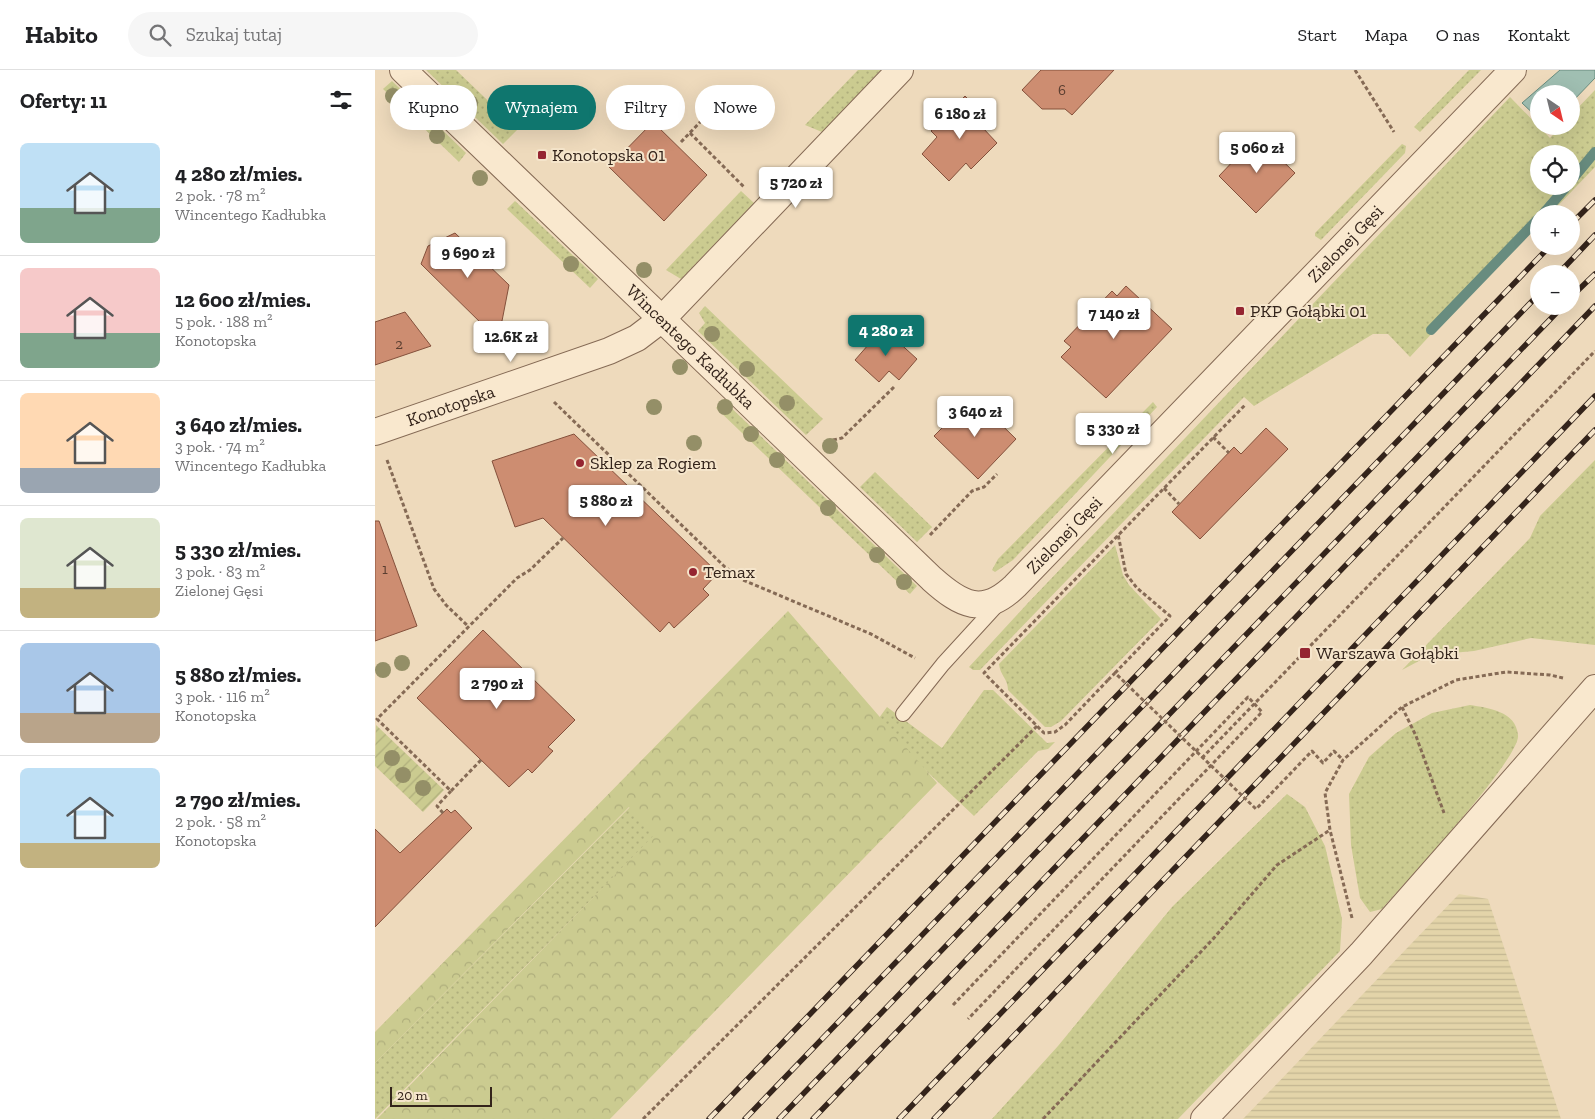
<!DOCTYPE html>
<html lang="pl">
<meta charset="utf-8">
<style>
body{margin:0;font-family:"Zilla Slab",serif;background:#f6f6f6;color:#202124;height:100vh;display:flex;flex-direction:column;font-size:19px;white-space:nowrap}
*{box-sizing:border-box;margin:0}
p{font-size:16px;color:#757577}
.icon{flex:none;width:28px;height:28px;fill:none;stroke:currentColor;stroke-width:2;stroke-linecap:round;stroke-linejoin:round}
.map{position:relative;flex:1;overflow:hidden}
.side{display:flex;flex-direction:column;background:#fff;width:375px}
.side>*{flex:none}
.hud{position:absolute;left:15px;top:15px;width:475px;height:45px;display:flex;gap:10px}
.needle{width:32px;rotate:145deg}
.fabs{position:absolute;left:1155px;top:15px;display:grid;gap:10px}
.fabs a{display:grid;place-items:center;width:50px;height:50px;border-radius:50%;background:#fff;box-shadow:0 5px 20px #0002;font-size:25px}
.scale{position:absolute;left:15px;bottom:12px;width:102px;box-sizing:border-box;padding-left:5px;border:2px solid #34241b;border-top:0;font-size:14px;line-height:18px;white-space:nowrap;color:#34241b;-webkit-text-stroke:4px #f5e5cb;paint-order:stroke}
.price{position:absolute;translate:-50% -42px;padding:0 11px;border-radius:5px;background:#fff;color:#222;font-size:16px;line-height:32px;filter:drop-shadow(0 1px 2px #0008)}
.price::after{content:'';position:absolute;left:50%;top:30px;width:15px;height:11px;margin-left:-8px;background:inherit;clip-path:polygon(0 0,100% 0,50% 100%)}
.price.selected{background:#0f766e;color:#fff}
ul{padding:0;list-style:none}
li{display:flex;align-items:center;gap:15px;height:125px;padding:0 20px}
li+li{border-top:1px solid #e0e0e0}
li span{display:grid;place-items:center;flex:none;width:140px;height:100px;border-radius:8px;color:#555}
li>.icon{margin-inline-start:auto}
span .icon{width:60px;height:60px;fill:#fffc;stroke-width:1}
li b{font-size:21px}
h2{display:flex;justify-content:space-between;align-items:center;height:60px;padding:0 20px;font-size:21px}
.chip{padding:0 18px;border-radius:22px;background:#fff;box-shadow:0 5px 20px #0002;font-size:18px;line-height:45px}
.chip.selected{background:#0f766e;color:#fff}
header{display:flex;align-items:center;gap:30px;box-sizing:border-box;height:70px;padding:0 25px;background:#fff;border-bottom:1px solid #e0e0e0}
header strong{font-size:24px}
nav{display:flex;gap:28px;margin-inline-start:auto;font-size:18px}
.search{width:350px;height:45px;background:#f6f6f6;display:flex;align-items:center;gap:12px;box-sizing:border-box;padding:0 18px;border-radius:28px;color:#757577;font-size:19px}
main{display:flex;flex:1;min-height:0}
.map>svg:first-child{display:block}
</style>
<header>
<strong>Habito</strong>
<div class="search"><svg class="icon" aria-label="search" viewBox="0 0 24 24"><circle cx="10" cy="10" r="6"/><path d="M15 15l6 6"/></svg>Szukaj tutaj</div>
<nav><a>Start</a><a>Mapa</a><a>O nas</a><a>Kontakt</a></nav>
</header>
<main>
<section class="side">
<h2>Oferty: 11<svg class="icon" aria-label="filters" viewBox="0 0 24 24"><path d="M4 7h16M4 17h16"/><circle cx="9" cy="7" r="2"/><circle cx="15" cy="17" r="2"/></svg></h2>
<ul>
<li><span style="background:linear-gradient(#bfe0f5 65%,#7fa58c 0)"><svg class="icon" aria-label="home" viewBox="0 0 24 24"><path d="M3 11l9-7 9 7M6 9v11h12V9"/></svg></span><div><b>4 280 zł/mies.</b><p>2 pok. · 78 m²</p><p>Wincentego Kadłubka</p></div></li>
<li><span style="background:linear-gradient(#f6c9c9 65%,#7fa58c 0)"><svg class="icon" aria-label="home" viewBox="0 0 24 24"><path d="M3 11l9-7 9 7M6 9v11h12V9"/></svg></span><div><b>12 600 zł/mies.</b><p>5 pok. · 188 m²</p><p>Konotopska</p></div></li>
<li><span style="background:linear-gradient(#ffd9b3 75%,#9aa5b1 0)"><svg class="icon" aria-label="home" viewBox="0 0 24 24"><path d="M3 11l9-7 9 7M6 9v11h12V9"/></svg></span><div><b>3 640 zł/mies.</b><p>3 pok. · 74 m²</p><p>Wincentego Kadłubka</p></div></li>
<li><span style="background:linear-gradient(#dfe7d0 70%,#c2b280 0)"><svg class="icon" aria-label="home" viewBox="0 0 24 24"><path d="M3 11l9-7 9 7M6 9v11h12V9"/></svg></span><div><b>5 330 zł/mies.</b><p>3 pok. · 83 m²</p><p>Zielonej Gęsi</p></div></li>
<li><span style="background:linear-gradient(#a9c7e8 70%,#b9a48a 0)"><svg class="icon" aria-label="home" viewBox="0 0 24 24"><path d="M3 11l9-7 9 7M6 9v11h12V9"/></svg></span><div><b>5 880 zł/mies.</b><p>3 pok. · 116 m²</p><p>Konotopska</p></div></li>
<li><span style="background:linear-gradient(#bfe0f5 75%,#c2b280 0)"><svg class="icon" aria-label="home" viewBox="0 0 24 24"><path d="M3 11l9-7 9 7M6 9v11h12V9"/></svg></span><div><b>2 790 zł/mies.</b><p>2 pok. · 58 m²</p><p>Konotopska</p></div></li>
</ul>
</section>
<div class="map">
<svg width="1220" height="1049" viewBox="0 0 1220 1049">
<defs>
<pattern id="farmland-rules" width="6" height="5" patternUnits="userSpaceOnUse" patternTransform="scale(1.25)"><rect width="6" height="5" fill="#e3d4a9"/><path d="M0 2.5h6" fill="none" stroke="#c3b691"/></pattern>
<pattern id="grass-dots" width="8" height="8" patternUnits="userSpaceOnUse" patternTransform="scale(1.25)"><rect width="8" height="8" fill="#cbcb90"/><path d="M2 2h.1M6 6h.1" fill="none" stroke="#afae7c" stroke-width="1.8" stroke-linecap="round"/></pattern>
<pattern id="forest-crowns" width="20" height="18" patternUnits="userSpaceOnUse" patternTransform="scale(1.25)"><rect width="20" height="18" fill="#cbcb90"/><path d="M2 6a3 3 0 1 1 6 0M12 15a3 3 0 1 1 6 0" fill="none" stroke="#afae7c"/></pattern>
<pattern id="garden-furrows" width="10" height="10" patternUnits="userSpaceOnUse" patternTransform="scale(1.25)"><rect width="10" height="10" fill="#cbcb90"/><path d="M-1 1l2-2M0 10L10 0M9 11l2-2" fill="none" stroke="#afae7c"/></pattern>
</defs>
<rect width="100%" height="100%" fill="#eedabc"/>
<path fill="url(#farmland-rules)" d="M1084 824 1113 829 1186 1049H868Z"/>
<g fill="url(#grass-dots)" fill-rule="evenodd">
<path d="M51 0H81L132 49 145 57 128 74Z"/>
<path d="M483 0H506L447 62 430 55Z"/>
<path d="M1094 0H1106L1045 62 1039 57Z"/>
<path d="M17 11 91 83 84 92 8 19Z"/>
<path d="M1220 20V97L1175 144H1164V155L1098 219 1035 287 1013 264H998L879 336 869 327 605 600H598L594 597 652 534 1135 27 1175 68 1186 56H1196V45ZM1164 84H1196V116H1164Z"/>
<path d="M1027 74 1031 76 1030 83 946 170 940 166V163Z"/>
<path d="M366 121 379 133 306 209 291 200Z"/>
<path d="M140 131 223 209 215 218 132 139Z"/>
<path d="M330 236 448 349 431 365 323 261 330 253 324 243Z"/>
<path d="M348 330 542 516 535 524 341 338Z"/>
<path d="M778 332 782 337 638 490 620 502 617 500 623 489Z"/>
<path d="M1220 390V575L1156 568 1099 581 1055 585 1027 600 1155 468 1165 446Z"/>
<path d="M500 402 557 457 542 472 485 417Z"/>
<path d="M740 475 748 505 754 515 786 549 686 651 676 657H670L633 620C633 609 625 605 624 594Z"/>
<path d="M609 620H618L672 673 680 672 673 679 663 681 599 746 542 692 504 648 512 637 567 678Z"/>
<path d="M1095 635C1113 638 1141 641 1143 665 1146 688 1028 815 1007 839L995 842 985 828 976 775 974 724 994 687 1021 663 1057 643Z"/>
<path d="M912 724 930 737 950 776 967 849 965 881 803 1049H617L683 976 797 837Z"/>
<path d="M255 737 280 765 0 1049V993Z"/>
</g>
<path fill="url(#forest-crowns)" d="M413 541 562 713 235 1049H2L279 765 254 737 0 993V962Z"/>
<path fill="url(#garden-furrows)" d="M1 655 69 720 48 742 0 696Z"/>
<path fill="#a0bfb2" stroke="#688c7f" d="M1185 0H1220V8L1196 33V24H1164V49L1147 33Z"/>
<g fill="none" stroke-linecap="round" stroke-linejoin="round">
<g stroke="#688c7f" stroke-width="10">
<path d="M1196 111 1220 82"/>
<path d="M1168 144 1192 116"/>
<path d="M1056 260 1164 148"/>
</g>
</g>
<g fill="#cd8d71" stroke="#84503b">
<path d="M666 0H739L697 45 690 39H667L647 20Z"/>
<path d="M590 26 614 50 607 57 622 73 596 99 591 93 574 111 547 84 562 67 556 61Z"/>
<path d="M278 52 332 105 289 151 234 97Z"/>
<path d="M882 66 920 103 881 143 844 106Z"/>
<path d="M80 163 134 215 127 251 110 257 46 194 53 176Z"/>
<path d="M751 216 797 259 731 328 686 287 696 277 689 271 737 221 742 226Z"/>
<path d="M30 242 56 276 0 295V252Z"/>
<path d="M508 258 542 289 524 310 514 301 504 312 480 290Z"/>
<path d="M598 327 641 369 603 409 559 366Z"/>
<path d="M891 358 913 379 825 469 797 442 859 377 866 384Z"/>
<path d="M199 364 343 503 328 519 334 525 299 558 294 552 285 562 168 448 140 457 117 391Z"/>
<path d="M0 451H4L42 556 0 571Z"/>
<path d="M108 560 200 650 173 677 178 681 157 703 153 699 134 717 42 628Z"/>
<path d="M72 739 76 743 80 740 97 758 0 857V759L25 783Z"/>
</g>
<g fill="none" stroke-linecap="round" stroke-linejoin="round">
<defs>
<path id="lane" d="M528 644 568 594 622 535"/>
<g id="street">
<path id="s1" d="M28 0 557 509C586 535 608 547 640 516L1138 0"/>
<path id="s2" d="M0 362 234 281 262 268 287 249 525 0"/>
<path d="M829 1049 986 884 1220 618"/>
</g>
</defs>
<use href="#lane" stroke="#856a55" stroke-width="16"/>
<use href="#street" stroke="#856a55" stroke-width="28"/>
<g stroke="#856a55" stroke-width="3" stroke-dasharray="4 2.5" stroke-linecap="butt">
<path d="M980 0 1019 62"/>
<path d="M315 63 370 118"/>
<path d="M306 72 331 46"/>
<path d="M179 332 350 497 368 510 496 564 540 588"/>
<path d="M838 367 854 383"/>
<path d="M458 370 467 368 519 317"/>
<path d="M12 390 59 519 71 535 93 556"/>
<path d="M789 418 804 434"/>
<path d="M555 465 597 421 609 417 622 404"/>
<path d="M740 603 795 546 762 518 751 504 743 464"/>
<path d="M733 610 690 655 680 662 669 663 609 603 870 335"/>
<path d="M1027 637 1041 666 1069 743"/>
<path d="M827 688 1220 281"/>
<path d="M106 690 76 721 2 649 142 508 155 500 188 468"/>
<path d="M887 733 937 681 948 693 959 681 968 690"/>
<path d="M68 743 62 736 76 721"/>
<path d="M977 848 955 760 950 723 968 690 1027 637 1081 610 1131 602 1175 605 1188 608"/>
<path d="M578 935 873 627 887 642 593 949"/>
<path d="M268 1049 662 656"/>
<path d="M668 1049 838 869 902 795 955 760"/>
</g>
<use href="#lane" stroke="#f9e8ce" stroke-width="14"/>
<use href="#street" stroke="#f9e8ce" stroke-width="26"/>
<defs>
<g id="rail">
<path d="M1196 154 1220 130"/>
<path d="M1183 204 1220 165"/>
<path d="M1196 227 1220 204"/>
<path d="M334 1049 1175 176"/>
<path d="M370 1049 1164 224"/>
<path d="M404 1049 1188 236"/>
<path d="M438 1049 1220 236"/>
<path d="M524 1049 1220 326"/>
<path d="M559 1049 1220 360"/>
</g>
</defs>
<use href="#rail" stroke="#34241b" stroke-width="5.5"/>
<use href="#rail" stroke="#f5e5cb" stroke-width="4" stroke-dasharray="11" stroke-linecap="butt"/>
<path stroke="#856a55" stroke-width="3" stroke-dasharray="4 2.5" stroke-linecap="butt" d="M733 610 740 603 881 739 887 733"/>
</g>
<g fill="#948f67">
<circle cx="18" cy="26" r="8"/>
<circle cx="95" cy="33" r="8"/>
<circle cx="62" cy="66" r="8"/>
<circle cx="105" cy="108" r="8"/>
<circle cx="196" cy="194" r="8"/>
<circle cx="269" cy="200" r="8"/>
<circle cx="337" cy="264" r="8"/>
<circle cx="305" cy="297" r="8"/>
<circle cx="372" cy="299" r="8"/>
<circle cx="412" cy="333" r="8"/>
<circle cx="279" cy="337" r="8"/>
<circle cx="350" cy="337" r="8"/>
<circle cx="376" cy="364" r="8"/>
<circle cx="319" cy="373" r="8"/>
<circle cx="455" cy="376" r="8"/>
<circle cx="402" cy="390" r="8"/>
<circle cx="453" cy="438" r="8"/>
<circle cx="502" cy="485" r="8"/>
<circle cx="529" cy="512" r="8"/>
<circle cx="27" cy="593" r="8"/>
<circle cx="8" cy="600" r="8"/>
<circle cx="17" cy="688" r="8"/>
<circle cx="28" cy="705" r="8"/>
<circle cx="48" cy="718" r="8"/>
</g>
<g fill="#952531" stroke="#f5e5cb" stroke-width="2">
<rect x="162" y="80" width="10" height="10" rx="2.5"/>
<rect x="860" y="236" width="10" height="10" rx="2.5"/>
<circle cx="205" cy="393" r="5"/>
<circle cx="318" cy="502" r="5"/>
<rect x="924" y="577" width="12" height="12" rx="2.5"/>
</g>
<g text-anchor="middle" stroke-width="4" stroke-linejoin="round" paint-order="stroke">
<g font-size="15" fill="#5a3e30">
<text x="687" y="25">6</text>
<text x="24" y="279">2</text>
<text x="10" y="504">1</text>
</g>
<g font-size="18" fill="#34241b" stroke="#f5e5cb" text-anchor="start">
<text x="177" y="91">Konotopska 01</text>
<text x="875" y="247">PKP Gołąbki 01</text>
<text x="215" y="399">Sklep za Rogiem</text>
<text x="328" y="508">Temax</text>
<text x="941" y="589">Warszawa Gołąbki</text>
</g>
<g font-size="18" fill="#34241b" stroke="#f5e5cb">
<text dy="6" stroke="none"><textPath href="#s1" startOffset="1306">Zielonej Gęsi</textPath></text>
<text dy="6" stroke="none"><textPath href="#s1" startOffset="399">Wincentego Kadłubka</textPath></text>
<text dy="6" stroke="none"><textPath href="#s2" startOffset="80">Konotopska</textPath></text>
<text dy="6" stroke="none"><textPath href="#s1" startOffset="901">Zielonej Gęsi</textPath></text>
</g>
</g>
</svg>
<div class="fabs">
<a><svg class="needle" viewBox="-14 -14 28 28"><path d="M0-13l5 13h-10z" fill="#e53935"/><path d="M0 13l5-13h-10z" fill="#757577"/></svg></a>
<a><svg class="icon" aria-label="locate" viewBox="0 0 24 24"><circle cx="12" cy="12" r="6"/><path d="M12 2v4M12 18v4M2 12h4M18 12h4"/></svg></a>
<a>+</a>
<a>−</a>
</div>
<div class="scale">20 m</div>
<b class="price" style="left:585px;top:70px">6 180 zł</b>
<b class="price" style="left:882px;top:104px">5 060 zł</b>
<b class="price" style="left:421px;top:139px">5 720 zł</b>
<b class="price" style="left:93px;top:209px">9 690 zł</b>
<b class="price" style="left:739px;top:270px">7 140 zł</b>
<b class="price selected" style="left:511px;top:287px">4 280 zł</b>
<b class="price" style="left:136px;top:293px">12.6K zł</b>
<b class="price" style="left:600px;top:368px">3 640 zł</b>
<b class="price" style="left:738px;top:385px">5 330 zł</b>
<b class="price" style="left:231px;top:457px">5 880 zł</b>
<b class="price" style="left:122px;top:640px">2 790 zł</b>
<div class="hud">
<a class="chip">Kupno</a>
<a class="chip selected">Wynajem</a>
<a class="chip">Filtry</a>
<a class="chip">Nowe</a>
</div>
</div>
</main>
